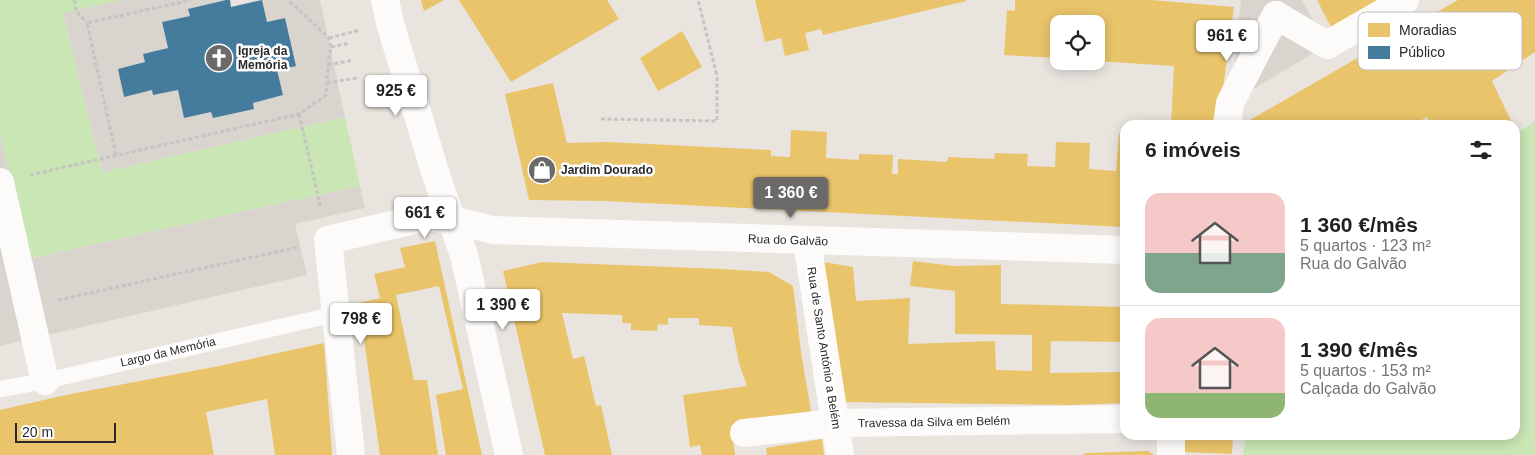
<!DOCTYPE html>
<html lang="pt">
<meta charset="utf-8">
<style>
body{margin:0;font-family:Arial,sans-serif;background:#f2f2f2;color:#202124;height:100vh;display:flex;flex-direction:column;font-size:19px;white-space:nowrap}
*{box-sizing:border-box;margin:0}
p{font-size:16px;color:#757577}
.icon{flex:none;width:28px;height:28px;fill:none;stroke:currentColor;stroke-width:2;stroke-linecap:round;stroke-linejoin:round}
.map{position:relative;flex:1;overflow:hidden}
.side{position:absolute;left:1120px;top:120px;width:400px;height:320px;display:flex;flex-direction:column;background:#fff;border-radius:15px;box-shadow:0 2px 12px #0003}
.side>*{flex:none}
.buttons{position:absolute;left:1050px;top:15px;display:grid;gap:10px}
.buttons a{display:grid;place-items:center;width:55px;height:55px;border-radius:10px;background:#fff;box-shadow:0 2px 12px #0003;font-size:25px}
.scale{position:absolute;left:15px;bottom:12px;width:101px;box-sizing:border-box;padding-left:5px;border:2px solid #292929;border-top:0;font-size:14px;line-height:18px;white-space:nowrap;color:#292929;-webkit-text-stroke:4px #fff;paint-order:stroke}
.price{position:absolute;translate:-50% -42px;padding:0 11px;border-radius:5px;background:#fff;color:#222;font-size:16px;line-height:32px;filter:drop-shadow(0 1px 2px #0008)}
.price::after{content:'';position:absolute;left:50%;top:30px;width:15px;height:11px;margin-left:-8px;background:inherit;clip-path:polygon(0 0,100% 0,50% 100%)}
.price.selected{background:#6c6a68;color:#fff}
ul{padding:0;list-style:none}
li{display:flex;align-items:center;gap:15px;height:125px;padding:0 25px}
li+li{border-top:1px solid #e0e0e0}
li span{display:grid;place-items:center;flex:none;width:140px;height:100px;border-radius:15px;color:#555}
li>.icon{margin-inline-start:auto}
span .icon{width:60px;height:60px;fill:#fffc;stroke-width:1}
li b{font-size:21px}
h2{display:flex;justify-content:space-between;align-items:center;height:60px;padding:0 25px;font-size:21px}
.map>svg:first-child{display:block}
</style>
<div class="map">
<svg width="1535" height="455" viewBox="0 0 1535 455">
<rect width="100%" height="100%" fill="#e9e4de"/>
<g fill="#cae6b4">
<path d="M0 0H123L63 14 102 172 345 117 360 186 28 259 0 134Z"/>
<path d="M1535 121V455H1243L1246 435H1515V134Z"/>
</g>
<g fill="#d9d4ce">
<path d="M123 0H226L189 9 190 16 162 22 168 48 144 54 145 62 118 69 124 96 152 90 153 95 178 90 184 118 211 112 213 118 254 109 253 103 283 95 277 70 296 65 285 18 267 22 262 0H320L345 117 102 172 63 13Z"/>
<path d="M1241 0H1302L1327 45 1230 103Z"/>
<path d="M0 134 28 259 360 186 365 208 295 224 307 275 0 346Z"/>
</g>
<g fill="#e9c46a">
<path d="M421 0H444L424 11Z"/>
<path d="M459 0H607L619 19 511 82Z"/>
<path d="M755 0H966V1L823 35 821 29 805 33 809 50 785 56 781 38 765 42Z"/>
<path d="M1015 0H1151L1234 7 1218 125H1171L1174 66 1096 61V24H1059V58L1004 55 1007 10 1015 11Z"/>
<path d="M1317 0H1383L1332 29Z"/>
<path d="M1458 0H1535V52L1492 81 1513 125H1430L1427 117 1413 125H1249L1250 120Z"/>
<path d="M682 31 702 67 658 91 640 58Z"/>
<path d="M553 83 567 143 608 142 771 150V156L790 157 791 130 827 132 826 158 859 160V154L893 155 892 174H898V159L947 162 948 157 994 159 995 153 1028 154 1027 166 1055 167 1056 142 1090 143 1089 169 1116 171 1119 134H1125V227L605 201 529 200 505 94Z"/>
<path d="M435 241 482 455H446L436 395 463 389 439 286 396 295 414 380H427L438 455H380L359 303 380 298 374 274 405 267 400 248Z"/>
<path d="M913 261 954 266 1001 265V304L1125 307V342L1051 341 1050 373 1125 372V403L1071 405 840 402 824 262 853 267 856 301 910 298 908 344 995 341 996 370 1032 371V335L955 334V291L910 286Z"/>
<path d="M542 262 722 269 769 272 793 286 801 352 811 411 731 426 735 455H702L700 445 690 447 683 395 747 386 739 363 732 327 699 325V318H668V325L658 324 657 331 631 330V323H622V315L562 313 573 359 584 356 596 406 601 405 612 455H545L503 271Z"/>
<path d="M324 343 332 455H275L267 399 206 412 214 455H0V410L66 395 219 366Z"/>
<path d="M1185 435H1233L1232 454 1184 452Z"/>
<path d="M822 439 824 455H767L766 448Z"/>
<path d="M1148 451 1154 455H1083V454L1088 453Z"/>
</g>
<path fill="#457b9d" d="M226 0H230L231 7 262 0 267 22 285 18 296 66 277 70 283 95 253 103 254 109 213 118 211 112 184 118 178 90 153 95 152 90 124 97 118 69 145 62 143 54 168 48 162 22 190 16 188 9Z"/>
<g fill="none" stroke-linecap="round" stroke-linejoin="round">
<g stroke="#c4c4c3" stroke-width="3" stroke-dasharray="4 2.5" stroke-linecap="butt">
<path d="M74 0 76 11 87 23"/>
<path d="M329 38 360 30"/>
<path d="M331 47 350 43"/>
<path d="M328 65 353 60"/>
<path d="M327 83 357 78"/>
<path d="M299 114 321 209"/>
<path d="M601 119 717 121V76L698 0"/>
<path d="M116 155 87 23 191 0"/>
<path d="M30 175 299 114 326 95 328 65 331 47 329 38 288 0"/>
<path d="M58 300 299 247"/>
</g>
<path stroke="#fcfbfa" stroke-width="16" d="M0 389 45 381 336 314"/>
<g stroke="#fcfbfa" stroke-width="28">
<path d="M385 0 390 23 436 175 464 255 509 455"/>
<path d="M1276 15 1327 45 1405 0"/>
<path d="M1227 125 1230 103 1276 15"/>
<path d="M0 182 45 381"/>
<path d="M807 241 840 455"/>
<path d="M744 433 835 423 1125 419"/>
<path d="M351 455 328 240 427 217 452 220 493 230 1125 250"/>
<path d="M1171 455V435"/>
</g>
</g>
<defs>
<symbol id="church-disc" viewBox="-11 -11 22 22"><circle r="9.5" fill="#6c6a68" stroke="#fff"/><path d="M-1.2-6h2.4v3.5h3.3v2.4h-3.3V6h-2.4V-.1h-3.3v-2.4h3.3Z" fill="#fff"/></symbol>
<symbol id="shop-disc" viewBox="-11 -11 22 22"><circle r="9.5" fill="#6c6a68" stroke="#fff"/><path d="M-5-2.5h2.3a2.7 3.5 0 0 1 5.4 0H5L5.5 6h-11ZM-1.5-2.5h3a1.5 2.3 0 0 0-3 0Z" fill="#fff"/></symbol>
</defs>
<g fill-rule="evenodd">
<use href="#church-disc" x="203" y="42" width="32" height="32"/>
<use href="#shop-disc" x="526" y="154" width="32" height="32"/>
</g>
<g text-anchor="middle" stroke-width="5" stroke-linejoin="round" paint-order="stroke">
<g font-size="12" font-weight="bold" fill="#292929" stroke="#fff" text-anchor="start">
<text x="238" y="55">Igreja da<tspan x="238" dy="14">Memória</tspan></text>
<text x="561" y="174">Jardim Dourado</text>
</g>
<g font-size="12" fill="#292929" stroke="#fff">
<text transform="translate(788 240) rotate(2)" y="4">Rua do Galvão</text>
<text transform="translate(824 348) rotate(81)" y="4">Rua de Santo António a Belém</text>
<text transform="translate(168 352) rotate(-13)" y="4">Largo da Memória</text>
<text transform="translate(934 422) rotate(-1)" y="4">Travessa da Silva em Belém</text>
</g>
</g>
<rect x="1358" y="12" width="164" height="58" rx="8" fill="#fff" stroke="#bfbfbf" stroke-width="1"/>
<rect x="1368" y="23" width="22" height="14" fill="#e9c46a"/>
<rect x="1368" y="46" width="22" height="13" fill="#457b9d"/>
<g font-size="14" fill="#292929">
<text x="1399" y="35">Moradias</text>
<text x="1399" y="57">Público</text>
</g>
</svg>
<div class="buttons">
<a><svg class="icon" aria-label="locate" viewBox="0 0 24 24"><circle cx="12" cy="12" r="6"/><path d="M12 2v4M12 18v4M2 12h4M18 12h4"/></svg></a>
</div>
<div class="scale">20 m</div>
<b class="price" style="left:1227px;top:62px">961 €</b>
<b class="price" style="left:396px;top:117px">925 €</b>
<b class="price selected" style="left:791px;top:219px">1 360 €</b>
<b class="price" style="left:425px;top:239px">661 €</b>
<b class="price" style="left:503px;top:331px">1 390 €</b>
<b class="price" style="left:361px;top:345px">798 €</b>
<section class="side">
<h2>6 imóveis<svg class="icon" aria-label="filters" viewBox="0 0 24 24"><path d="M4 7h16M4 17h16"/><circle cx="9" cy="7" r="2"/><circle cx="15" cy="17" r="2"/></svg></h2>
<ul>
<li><span style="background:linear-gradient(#f6c9c9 60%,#7fa58c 0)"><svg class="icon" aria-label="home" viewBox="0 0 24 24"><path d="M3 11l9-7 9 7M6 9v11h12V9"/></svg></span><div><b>1 360 €/mês</b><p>5 quartos · 123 m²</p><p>Rua do Galvão</p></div></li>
<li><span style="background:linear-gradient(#f6c9c9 75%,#8fb573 0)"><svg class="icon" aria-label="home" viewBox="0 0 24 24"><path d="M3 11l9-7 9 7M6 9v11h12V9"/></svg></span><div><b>1 390 €/mês</b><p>5 quartos · 153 m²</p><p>Calçada do Galvão</p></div></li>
</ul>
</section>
</div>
